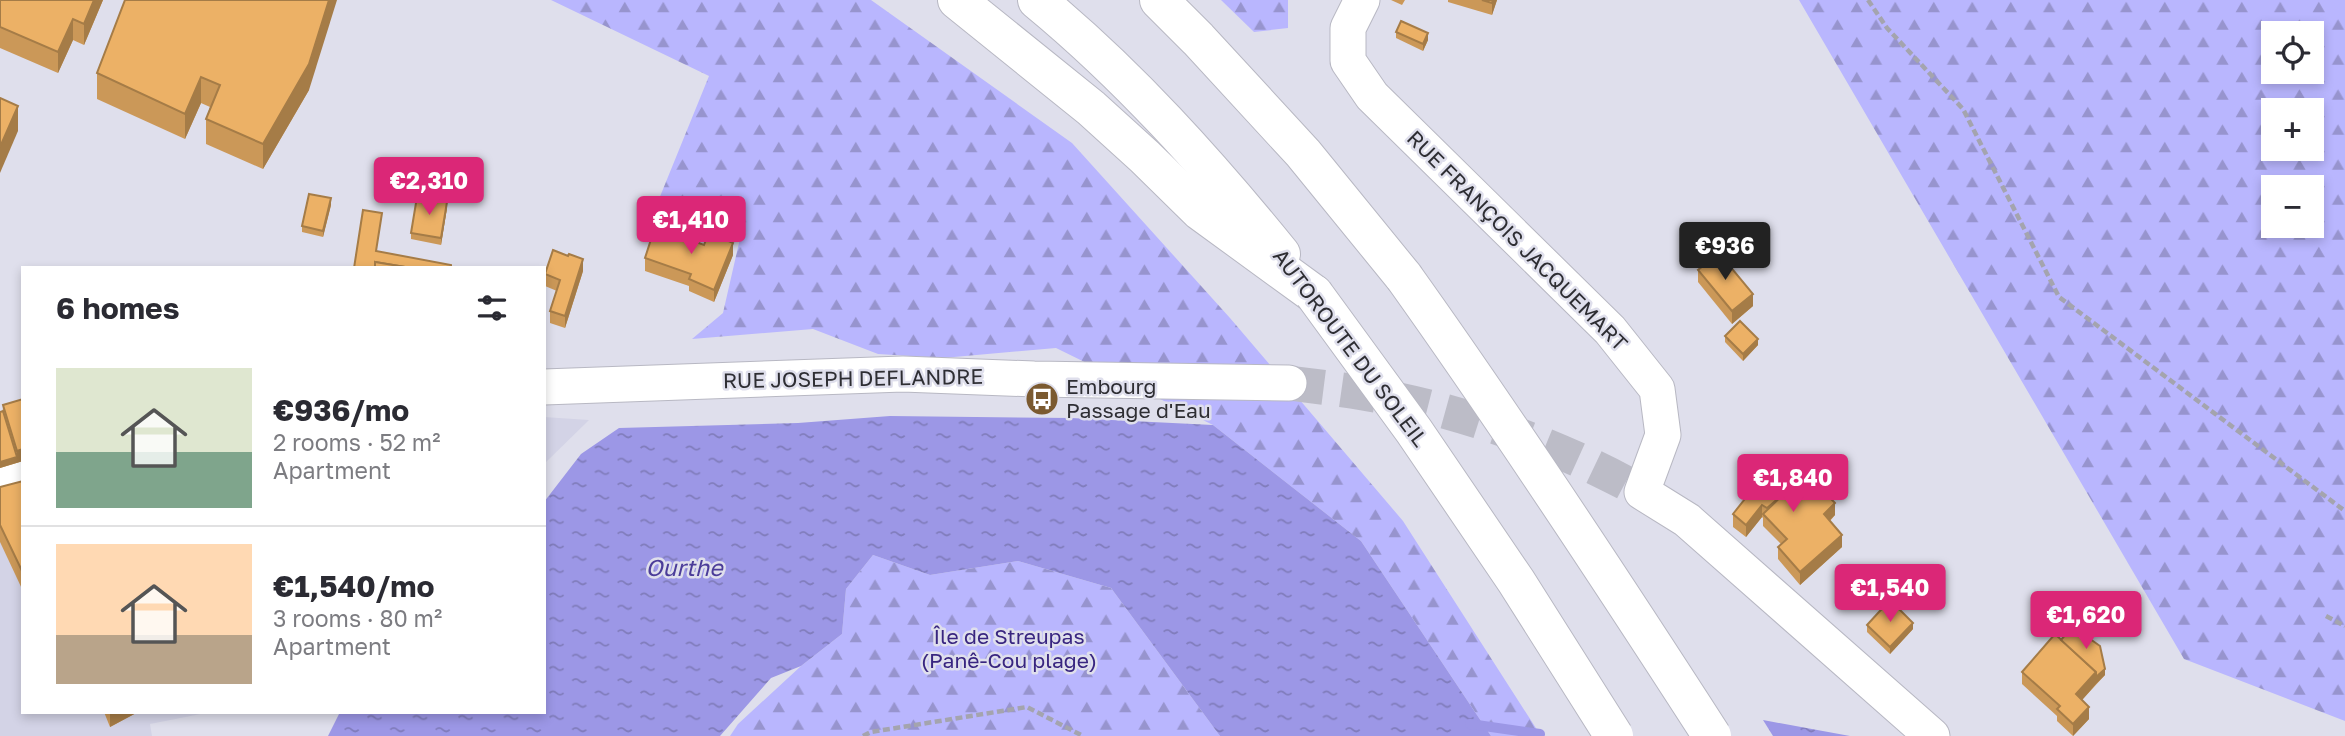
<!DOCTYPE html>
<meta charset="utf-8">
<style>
body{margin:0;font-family:"Golos Text",sans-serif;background:#f7f7f7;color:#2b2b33;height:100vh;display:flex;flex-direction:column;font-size:26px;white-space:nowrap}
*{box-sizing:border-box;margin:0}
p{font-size:23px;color:#7c7c81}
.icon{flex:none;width:38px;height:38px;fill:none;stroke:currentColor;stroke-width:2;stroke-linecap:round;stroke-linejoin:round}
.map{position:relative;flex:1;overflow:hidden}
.details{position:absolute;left:21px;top:266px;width:525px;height:448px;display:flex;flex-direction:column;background:#fff;border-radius:0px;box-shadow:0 4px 10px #0003}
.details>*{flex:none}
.controls{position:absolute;left:2261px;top:21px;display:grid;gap:14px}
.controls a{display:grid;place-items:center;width:63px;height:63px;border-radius:0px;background:#fff;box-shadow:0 4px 10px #0003;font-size:35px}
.price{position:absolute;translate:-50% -60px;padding:0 16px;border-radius:7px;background:#db2777;color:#fff;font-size:23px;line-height:46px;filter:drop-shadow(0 2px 4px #0008)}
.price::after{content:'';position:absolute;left:50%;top:42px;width:21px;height:16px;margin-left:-10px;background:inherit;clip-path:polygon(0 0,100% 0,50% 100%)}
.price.active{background:#222;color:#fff}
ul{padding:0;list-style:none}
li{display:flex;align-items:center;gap:21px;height:175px;padding:0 35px}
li+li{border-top:2px solid #e1e1e2}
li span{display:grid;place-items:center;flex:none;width:196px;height:140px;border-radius:0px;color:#555}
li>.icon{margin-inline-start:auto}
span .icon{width:84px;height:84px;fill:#fffc;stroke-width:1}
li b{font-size:30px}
h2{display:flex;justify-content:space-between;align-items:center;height:84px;padding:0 35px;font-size:30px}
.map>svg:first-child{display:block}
</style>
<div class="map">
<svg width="2345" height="736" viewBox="0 0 2345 736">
<defs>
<pattern id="forest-firs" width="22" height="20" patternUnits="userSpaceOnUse" patternTransform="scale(1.75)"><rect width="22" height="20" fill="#b9b6fe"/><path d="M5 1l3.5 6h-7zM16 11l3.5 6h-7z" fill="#9794ce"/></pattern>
<pattern id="water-ripples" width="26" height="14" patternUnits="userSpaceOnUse" patternTransform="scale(1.75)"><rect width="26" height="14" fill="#9c97e6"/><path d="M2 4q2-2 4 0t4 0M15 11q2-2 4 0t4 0" fill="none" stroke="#807cbb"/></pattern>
</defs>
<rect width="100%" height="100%" fill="#dfdfec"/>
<g fill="#d3d3e6">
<path d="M544 417 589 420 544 464Z"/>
<path d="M23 489V712H211L150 724 152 736H0V495Z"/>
</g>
<g fill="url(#forest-firs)" fill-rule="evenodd">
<path d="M551 0H871L1072 143 1230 318 1403 521 1541 736H1491L1361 541 1213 425 1056 348 943 358 878 354 813 329 692 339 723 313 741 234 659 199 709 76Z"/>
<path d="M1221 0H1288V28L1254 32Z"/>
<path d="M1799 0H2345V721L2184 659ZM2312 33V72H2273V33ZM2312 110V149H2273V110ZM2273 187H2312V226H2273Z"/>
<path d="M873 555 930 575 1018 561 1111 588 1220 736H730L738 724 801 666 842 634 846 589Z"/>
</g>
<g fill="url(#water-ripples)">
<path d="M890 416 1071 418 1213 425 1361 541 1491 736H1220L1111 588 1018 561 930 575 873 555 846 589 842 634 801 666 771 678 720 736H328L340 712H544V502L581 454 619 428 798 423Z"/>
<path d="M1763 720 1850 736H1773Z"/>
</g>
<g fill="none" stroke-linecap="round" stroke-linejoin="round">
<path stroke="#9c97e6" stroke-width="10" d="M1470 724 1540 734"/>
<path stroke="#bcbcc7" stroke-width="35" stroke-dasharray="35 18" stroke-linecap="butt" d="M1289 383C1313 386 1338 389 1363 393 1459 409 1558 445 1642 492"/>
<defs>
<g id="minor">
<path d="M1362 0 1348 28V61L1372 96 1610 330 1657 389 1663 435 1642 492 1687 520 1932 736"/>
<path d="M544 387 903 374 1034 379 1289 383"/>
<path d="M0 482 23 475"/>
</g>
<g id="motorway">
<path d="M957 0 1091 108 1145 157 1200 211 1314 294"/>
<path d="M1037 0C1128 75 1207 163 1281 254"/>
<path d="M1159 0 1198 39 1303 153 1404 277"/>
</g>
</defs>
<use href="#minor" stroke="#b8b8c3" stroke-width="37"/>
<use href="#motorway" stroke="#b8b8c3" stroke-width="40"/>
<g stroke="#a4a4ae" stroke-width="4.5" stroke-dasharray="7 3.5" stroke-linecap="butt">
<path d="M1868 0 1887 28 1963 109 2059 297 2345 511"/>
<path d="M2326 616 2345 626"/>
<path d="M863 736 871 732 1027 707 1083 736"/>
</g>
<use href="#minor" stroke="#fff" stroke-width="35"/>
<use href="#motorway" stroke="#fff" stroke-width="38"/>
<defs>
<g id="motorway-bridge">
<path d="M1404 277C1511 427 1612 581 1712 736"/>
<path d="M1314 294 1414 431 1516 581 1614 736"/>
</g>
</defs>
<use href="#motorway-bridge" stroke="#b8b8c3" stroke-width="40" stroke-linecap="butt"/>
<use href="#motorway-bridge" stroke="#fff" stroke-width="38"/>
</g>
<g fill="#cb9858">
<path d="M0 0H103L84 45 73 40 58 73 0 48Z"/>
<path d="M125 0 309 90 263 169 206 144V119L210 107 201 103 185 139 97 99V73Z"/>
<path d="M1391 0H1405L1402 5Z"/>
<path d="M1448 0H1497L1492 15 1448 2Z"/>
<path d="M1396 32 1428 40 1423 51 1396 38Z"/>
<path d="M331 205 323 237 302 232V226Z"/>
<path d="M447 208 441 245 411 239V233Z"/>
<path d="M733 255 714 302 689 291V286L645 271V258Z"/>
<path d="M1698 270 1753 306 1732 324 1698 282Z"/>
<path d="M583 271 565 328 550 323V311L557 291 545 286V274Z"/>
<path d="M1725 336 1758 345 1743 361 1725 342Z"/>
<path d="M23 399V461L0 468 3 405Z"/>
<path d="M23 481V591L0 542V487Z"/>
<path d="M1745 493 1835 515 1830 521 1842 547 1800 585 1778 559V547L1781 544 1763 526V518L1762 517 1746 537 1733 527V514L1745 499Z"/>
<path d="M1867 625 1913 629 1890 654 1867 632Z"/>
<path d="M2061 640 2105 675 2082 700 2089 719 2073 736 2057 721V716L2022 684V672Z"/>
<path d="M104 712H138L110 727Z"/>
</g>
<g fill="#a57c47">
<path d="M94 0H103L84 45V24Z"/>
<path d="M329 0H337L309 90 263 169V144Z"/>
<path d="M1493 0H1497L1492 15V3Z"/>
<path d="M73 19V40L58 73V52Z"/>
<path d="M1428 33V40L1423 51V44Z"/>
<path d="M201 77V103L185 139V114Z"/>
<path d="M18 106V131L0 173V147Z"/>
<path d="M331 198V205L323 237V231Z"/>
<path d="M447 202V208L441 245V238Z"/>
<path d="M733 243V255L714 302V290Z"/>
<path d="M583 259V271L565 328V316Z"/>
<path d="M1753 294V306L1732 324V311Z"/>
<path d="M1758 339V345L1743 361V354Z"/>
<path d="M23 449V461L0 468V462L17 457V451Z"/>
<path d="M1835 503V515L1824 526V514Z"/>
<path d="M1762 505V517L1746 537V525Z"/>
<path d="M1842 535V547L1800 585V572Z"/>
<path d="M1913 623V629L1890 654V647Z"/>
<path d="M2105 669V675L2096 684V677Z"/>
<path d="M2096 672V684L2076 707V694Z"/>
<path d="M2089 707V719L2073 736V724Z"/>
<path d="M110 712H138L110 727Z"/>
</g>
<g fill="#ecb166" stroke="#a57c47" stroke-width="2">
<path d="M0 0H94L84 24 73 19 58 52 0 27Z"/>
<path d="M125 0H329L309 64 263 144 206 119 220 85 201 77 185 114 97 73Z"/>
<path d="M1482 0H1493L1492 3Z"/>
<path d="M1401 21 1428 33 1423 44 1396 32Z"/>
<path d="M0 98 18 106 0 147Z"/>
<path d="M309 194 331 198 323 231 302 226Z"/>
<path d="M417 197 447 202 441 238 411 233Z"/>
<path d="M363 210 382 213 376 251 451 265V268H411L375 262V268H354Z"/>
<path d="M655 227 704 245 709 232 733 243 714 290 689 279 691 274 645 258Z"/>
<path d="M553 250 568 256 569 254 583 259 565 316 550 311 560 280 545 274Z"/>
<path d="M1719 253 1753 294 1732 311 1698 270Z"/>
<path d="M375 262 411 268H375Z"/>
<path d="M1740 321 1758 339 1743 354 1725 336Z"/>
<path d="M23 399V449L17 451 3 405Z"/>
<path d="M3 411 17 457 0 462V412Z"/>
<path d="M1766 464 1795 483 1806 473 1835 503 1824 514 1842 535 1800 572 1778 547 1787 539 1763 514 1787 491 1767 508 1762 505 1746 525 1733 514 1748 495 1745 493Z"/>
<path d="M23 481V573L0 525V487Z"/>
<path d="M1890 600 1913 623 1890 647 1867 625Z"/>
<path d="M2055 634 2096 672 2076 694 2089 707 2073 724 2057 709 2060 706 2022 672Z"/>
<path d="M2066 634H2083L2100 646 2105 669 2096 677V672L2061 640Z"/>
</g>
<defs>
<symbol id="bus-disc" viewBox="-11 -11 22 22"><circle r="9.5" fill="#7b5a30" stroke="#dfdfec"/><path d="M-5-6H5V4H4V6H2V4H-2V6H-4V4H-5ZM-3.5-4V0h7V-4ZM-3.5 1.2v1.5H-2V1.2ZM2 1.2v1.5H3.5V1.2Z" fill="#fff"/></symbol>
</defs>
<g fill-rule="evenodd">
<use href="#bus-disc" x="1023" y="380" width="38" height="38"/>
</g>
<g text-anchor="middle" stroke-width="5" stroke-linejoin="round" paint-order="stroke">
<g font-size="21" fill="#2e2e33" stroke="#dfdfec">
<text transform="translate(1517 241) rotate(45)" y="7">RUE FRANÇOIS JACQUEMART</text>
<text transform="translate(1350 348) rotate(53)" y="7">AUTOROUTE DU SOLEIL</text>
<text transform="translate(853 379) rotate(-1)" y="7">RUE JOSEPH DEFLANDRE</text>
</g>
<g font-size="21" fill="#2e2e33" stroke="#dfdfec" text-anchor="start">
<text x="1066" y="394">Embourg<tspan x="1066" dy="24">Passage d'Eau</tspan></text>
</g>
<g font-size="21" fill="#382580" stroke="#dfdfec">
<text x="1009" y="644">Île de Streupas<tspan x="1009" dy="24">(Panê-Cou plage)</tspan></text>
</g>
<g font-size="23" font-style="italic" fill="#4b3c99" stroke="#dfdfec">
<text x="684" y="576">Ourthe</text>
</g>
</g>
</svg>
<div class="controls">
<a><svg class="icon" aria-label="locate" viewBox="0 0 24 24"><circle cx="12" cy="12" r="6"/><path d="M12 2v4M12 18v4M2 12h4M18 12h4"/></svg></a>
<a>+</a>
<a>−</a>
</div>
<b class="price" style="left:429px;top:217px">€2,310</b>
<b class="price" style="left:691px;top:256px">€1,410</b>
<b class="price active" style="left:1725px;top:282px">€936</b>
<b class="price" style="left:1793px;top:514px">€1,840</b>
<b class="price" style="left:1890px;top:624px">€1,540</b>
<b class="price" style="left:2086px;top:651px">€1,620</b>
<section class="details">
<h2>6 homes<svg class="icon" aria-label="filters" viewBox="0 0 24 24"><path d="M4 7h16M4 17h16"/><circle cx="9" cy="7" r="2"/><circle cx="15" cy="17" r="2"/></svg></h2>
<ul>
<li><span style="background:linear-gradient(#dfe7d0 60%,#7fa58c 0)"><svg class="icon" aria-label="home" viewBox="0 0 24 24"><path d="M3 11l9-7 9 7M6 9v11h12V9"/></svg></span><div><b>€936/mo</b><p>2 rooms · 52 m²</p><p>Apartment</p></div></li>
<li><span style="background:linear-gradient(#ffd9b3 65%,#b9a48a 0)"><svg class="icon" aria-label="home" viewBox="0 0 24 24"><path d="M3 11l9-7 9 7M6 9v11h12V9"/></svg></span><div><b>€1,540/mo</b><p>3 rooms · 80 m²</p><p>Apartment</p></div></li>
</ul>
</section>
</div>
